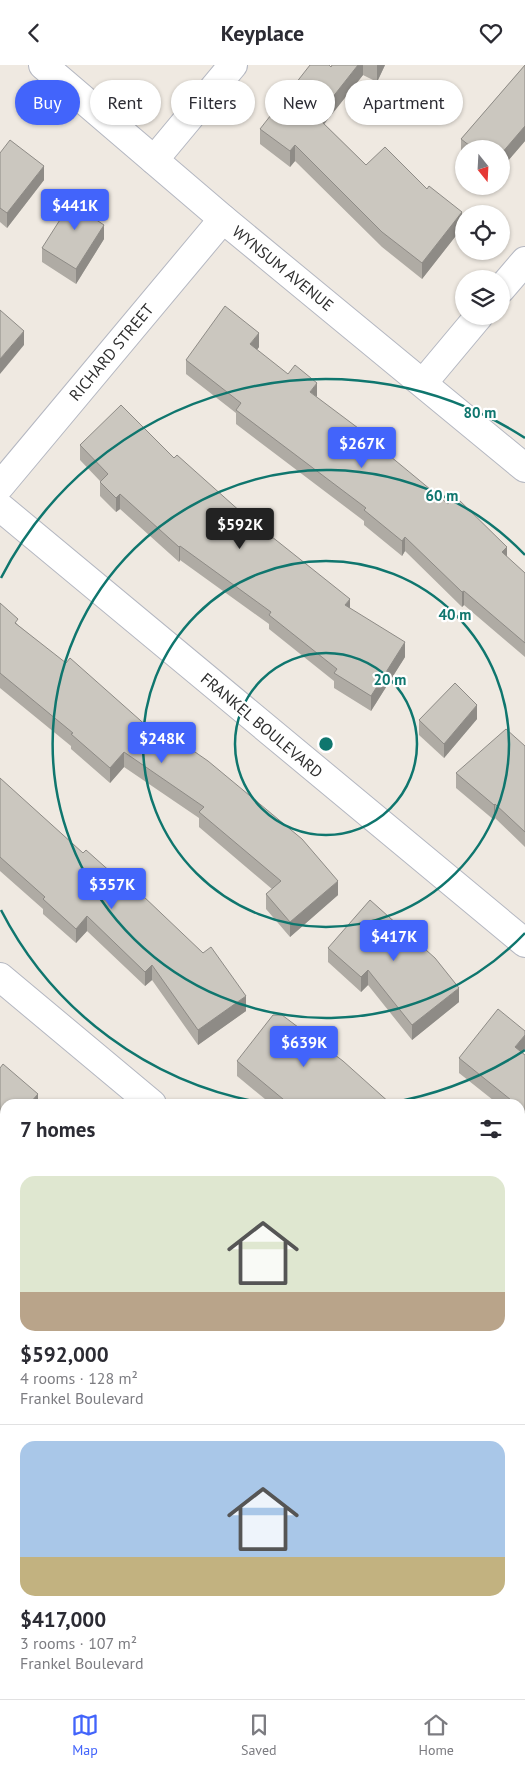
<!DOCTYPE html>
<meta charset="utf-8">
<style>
body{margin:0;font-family:"PT Sans",sans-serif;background:#f7f7f7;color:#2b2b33;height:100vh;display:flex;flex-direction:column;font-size:19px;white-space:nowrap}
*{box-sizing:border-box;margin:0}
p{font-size:16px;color:#7c7c81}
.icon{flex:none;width:28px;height:28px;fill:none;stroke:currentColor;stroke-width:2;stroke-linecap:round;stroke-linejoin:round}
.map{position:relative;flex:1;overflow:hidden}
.details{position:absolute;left:0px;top:1034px;width:525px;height:601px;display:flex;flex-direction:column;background:#fff;border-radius:15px 15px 0 0;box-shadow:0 1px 4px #0004}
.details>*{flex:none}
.hud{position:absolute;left:15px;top:15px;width:495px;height:45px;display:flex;gap:10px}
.needle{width:32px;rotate:162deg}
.controls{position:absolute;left:455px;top:75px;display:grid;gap:10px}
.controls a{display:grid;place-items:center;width:55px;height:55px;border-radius:50%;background:#fff;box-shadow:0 1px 4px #0004;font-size:25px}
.price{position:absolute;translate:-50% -42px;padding:0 11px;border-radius:5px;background:#4264fb;color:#fff;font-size:16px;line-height:32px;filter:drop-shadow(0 1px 2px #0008)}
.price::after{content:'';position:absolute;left:50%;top:30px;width:15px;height:11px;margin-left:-8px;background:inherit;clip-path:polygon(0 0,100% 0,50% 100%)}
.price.active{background:#222;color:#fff}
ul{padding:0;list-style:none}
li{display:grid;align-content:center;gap:10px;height:265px;padding:0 20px}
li+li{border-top:1px solid #e1e1e2}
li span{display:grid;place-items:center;height:155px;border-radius:15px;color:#555}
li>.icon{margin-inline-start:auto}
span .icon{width:90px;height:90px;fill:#fffc;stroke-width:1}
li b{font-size:21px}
h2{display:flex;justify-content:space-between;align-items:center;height:60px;padding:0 20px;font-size:21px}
.tag{padding:0 18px;border-radius:22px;background:#fff;box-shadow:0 1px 4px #0004;font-size:18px;line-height:45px}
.tag.active{background:#4264fb;color:#fff}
header{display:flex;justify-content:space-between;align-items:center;height:65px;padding:0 20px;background:#fff;font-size:22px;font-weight:800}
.tab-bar{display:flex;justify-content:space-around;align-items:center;height:70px;border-top:1px solid #e1e1e2;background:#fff;font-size:14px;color:#7c7c81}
.tab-bar a{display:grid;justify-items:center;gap:2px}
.tab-bar .active{color:#4264fb}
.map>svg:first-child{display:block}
</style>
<header><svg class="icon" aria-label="back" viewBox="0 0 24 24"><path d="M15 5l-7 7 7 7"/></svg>Keyplace<svg class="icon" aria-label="heart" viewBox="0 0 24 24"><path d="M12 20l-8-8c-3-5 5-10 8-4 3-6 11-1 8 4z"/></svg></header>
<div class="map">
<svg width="525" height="1634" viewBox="0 0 525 1634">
<rect width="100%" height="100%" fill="#efe9e1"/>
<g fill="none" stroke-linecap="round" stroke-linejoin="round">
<defs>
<g id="street">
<path d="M43 0 223 154 525 403"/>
<path d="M154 95 233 0"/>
<path d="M501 224 525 196"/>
<path d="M423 318 479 251"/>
<path d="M0 421 223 154"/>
<path d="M0 442 525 878"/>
<path d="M0 912 152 1039"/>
<path d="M520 1341 525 1335"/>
<path d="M0 1388 5 1392"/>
<path d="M290 1630 295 1634"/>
</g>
</defs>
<use href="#street" stroke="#b4b7c1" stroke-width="30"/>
<use href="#street" stroke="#fff" stroke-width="28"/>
</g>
<g fill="#afaba4">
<path d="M332 0H385L377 17 363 10 324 59 366 100 462 163 422 214 382 182 295 96 290 102 260 79V64L331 2Z"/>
<path d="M525 0V76L501 104V84H464V90L461 88V74Z"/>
<path d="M0 88 44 115 7 163 0 157Z"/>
<path d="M101 153 98 156 104 174 76 219 42 197V183Z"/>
<path d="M259 282 257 285 374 378 525 508V592L464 540 462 542 405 486 402 491 364 460V456L236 359V348L186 309V295Z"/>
<path d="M80 380 174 393 242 448 405 592 371 646 334 623V616L269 564V559L180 495 179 497 120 444 116 447 100 431V416L80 395Z"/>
<path d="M0 538 18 560 338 830 290 872 266 844V829L272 824 199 762V753L124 702 110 718 71 684V681L0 623Z"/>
<path d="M477 654 444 693 419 670V655Z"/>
<path d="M525 681V782L495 753 494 755 456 723V708Z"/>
<path d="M0 713 246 946 198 980 152 915 145 921 87 866 76 878 43 849V844L0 806Z"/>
<path d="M328 883 459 937 412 975 368 920 361 927 328 897Z"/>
<path d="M522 988 525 990V1063L520 1059V1039H498L459 1008V993Z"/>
<path d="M237 996 391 1039H271L237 1011Z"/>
<path d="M0 1182 5 1187V1268L0 1264Z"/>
<path d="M0 1504 5 1508V1580L0 1575Z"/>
<path d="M5 1582V1612L0 1608V1588Z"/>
<path d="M26 1630H36L32 1634H31Z"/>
<path d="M92 1630H162L166 1634H92Z"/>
<path d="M461 1630H520L525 1634H466Z"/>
</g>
<g fill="#8e8b86">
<path d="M358 0H363V10L317 68V52Z"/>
<path d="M377 0H385L377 17Z"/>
<path d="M525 61V76L501 104V89Z"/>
<path d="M295 80V96L290 102V86Z"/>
<path d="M44 101V115L7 163V148Z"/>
<path d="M101 139V153L92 167V152Z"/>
<path d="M462 147V163L422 214V198Z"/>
<path d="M104 160V174L76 219V204Z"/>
<path d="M24 266V280L0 309V294Z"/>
<path d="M259 268V282L250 294V279Z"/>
<path d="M317 318V332L310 327Z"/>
<path d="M120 429V444L116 447V433Z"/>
<path d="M405 472V486L402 491V476Z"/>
<path d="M180 481V495L179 497V482Z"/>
<path d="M507 482V497L502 487Z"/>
<path d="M464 526V540L462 542V527Z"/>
<path d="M350 534V549L345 540Z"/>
<path d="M405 577V592L371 646V631Z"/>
<path d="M477 640V654L444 693V679Z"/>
<path d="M124 687V702L110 718V703Z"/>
<path d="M495 739V753L494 755V740Z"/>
<path d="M338 816V830L290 872V857Z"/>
<path d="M87 851V866L76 878V864Z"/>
<path d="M152 900V915L145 921V907Z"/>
<path d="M368 905V920L361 927V912Z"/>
<path d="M459 923V937L412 975V960Z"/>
<path d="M246 931V946L198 980V965Z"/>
<path d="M525 970V984L515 996V982Z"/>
<path d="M38 1029V1039H29Z"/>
<path d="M5 1067V1082L0 1088V1073Z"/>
<path d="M525 1227V1241L520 1247V1232Z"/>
<path d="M525 1512V1527L520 1531V1517Z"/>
<path d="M32 1630H36L32 1634Z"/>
</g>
<g fill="#cbc7bf" stroke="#8e8b86">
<path d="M310 0H329L331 2 332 0H358L317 52 366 100 385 82 427 124 429 121 462 147 422 198 382 167 295 80 290 86 260 64Z"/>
<path d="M525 0V61L501 89V84H474L461 74Z"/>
<path d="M10 75 44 101 7 148 0 143V88Z"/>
<path d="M79 125 101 139 92 152 104 160 76 204 42 183Z"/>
<path d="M225 241 259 268 250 279 288 309 295 300 317 318 310 327 374 375 373 377 448 439 455 431 507 482 502 487 525 508V578L464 526 462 527 405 472 402 476 364 445 366 443 236 345 241 338 186 295Z"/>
<path d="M0 245 24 266 0 294Z"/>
<path d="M121 340 174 393 177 390 242 448 350 534 345 540 405 577 371 631 334 608 337 604 269 550 271 547 180 481 179 482 120 429 116 433 100 417 108 409 80 380Z"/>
<path d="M0 538 18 554 15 558 66 598 70 593 167 679 172 671 208 696 302 774 338 816 290 857 266 829 281 816 199 747 204 742 124 687 110 703 71 669 73 668 0 608Z"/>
<path d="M455 618 477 640 444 679 419 655Z"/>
<path d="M506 664 525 681V767L495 739 494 740 456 708Z"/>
<path d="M0 713 83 788 86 785 140 833 142 830 203 888 211 882 246 931 198 965 152 900 145 907 87 851 76 864 43 834 45 832 0 792Z"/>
<path d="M370 835 435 893 459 923 412 960 368 905 361 912 328 883Z"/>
<path d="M498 944 525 966V970L515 982 525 990V1048L520 1045V1039H516L459 993Z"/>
<path d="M273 950H282L343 996 391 1039H289L237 996Z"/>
<path d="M3 999 38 1029 29 1039H5V1067L0 1073V1003Z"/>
<path d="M520 1148 525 1152V1227L520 1232Z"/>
<path d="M0 1182 5 1187V1253L0 1249Z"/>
<path d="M525 1436V1512L520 1517V1441Z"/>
<path d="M0 1504 5 1508V1565L0 1561Z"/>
<path d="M5 1582V1598L0 1594V1588Z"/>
<path d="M520 1606 525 1611V1634H480L481 1632 479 1630H520Z"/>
<path d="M96 1630H162L166 1634H100Z"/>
</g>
<g fill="none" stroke="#0f766e" stroke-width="2.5">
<circle cx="326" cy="679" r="91"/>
<circle cx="326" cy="679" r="183"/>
<path d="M525 868A274 274 0 1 1 525 490"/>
<path d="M525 985A365 365 0 0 1 389 1038M263 1038A365 365 0 0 1 1 845M1 513A365 365 0 0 1 525 373"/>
</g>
<g text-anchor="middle" stroke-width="4.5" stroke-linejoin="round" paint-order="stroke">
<g font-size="16" fill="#2e2e2e" stroke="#fff">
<text transform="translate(283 203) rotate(39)" y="6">WYNSUM AVENUE</text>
<text transform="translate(111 287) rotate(-50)" y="6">RICHARD STREET</text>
<text transform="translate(262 660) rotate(40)" y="6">FRANKEL BOULEVARD</text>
</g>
</g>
<circle cx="326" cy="679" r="8" fill="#0f766e" stroke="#fff" stroke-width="2.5"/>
<g font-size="15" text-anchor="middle" font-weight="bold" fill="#0f766e" stroke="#fff" stroke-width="4.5" stroke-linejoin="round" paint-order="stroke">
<text x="480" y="353">80 m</text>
<text x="442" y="436">60 m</text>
<text x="455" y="555">40 m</text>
<text x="390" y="620">20 m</text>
</g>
</svg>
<div class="controls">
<a><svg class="needle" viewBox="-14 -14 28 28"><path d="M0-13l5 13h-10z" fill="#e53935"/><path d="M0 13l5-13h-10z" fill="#7c7c81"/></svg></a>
<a><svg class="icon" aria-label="locate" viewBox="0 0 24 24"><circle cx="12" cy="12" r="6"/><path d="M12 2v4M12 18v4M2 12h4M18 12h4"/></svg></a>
<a><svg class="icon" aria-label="layers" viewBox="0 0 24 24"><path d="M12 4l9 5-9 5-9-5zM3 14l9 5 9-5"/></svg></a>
</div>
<b class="price" style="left:75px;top:166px">$441K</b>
<b class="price" style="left:362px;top:404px">$267K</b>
<b class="price active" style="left:240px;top:485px">$592K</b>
<b class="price" style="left:162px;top:699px">$248K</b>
<b class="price" style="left:112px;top:845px">$357K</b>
<b class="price" style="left:394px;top:897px">$417K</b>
<b class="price" style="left:304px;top:1003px">$639K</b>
<div class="hud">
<a class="tag active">Buy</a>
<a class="tag">Rent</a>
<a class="tag">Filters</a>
<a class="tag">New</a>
<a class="tag">Apartment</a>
</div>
<section class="details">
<h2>7 homes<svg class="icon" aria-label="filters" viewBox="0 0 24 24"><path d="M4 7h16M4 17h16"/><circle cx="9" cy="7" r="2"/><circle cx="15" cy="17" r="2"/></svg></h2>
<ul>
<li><span style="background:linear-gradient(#dfe7d0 75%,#b9a48a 0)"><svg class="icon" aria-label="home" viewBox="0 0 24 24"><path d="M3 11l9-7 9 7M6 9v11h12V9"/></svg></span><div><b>$592,000</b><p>4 rooms · 128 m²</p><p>Frankel Boulevard</p></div></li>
<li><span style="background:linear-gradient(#a9c7e8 75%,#c2b280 0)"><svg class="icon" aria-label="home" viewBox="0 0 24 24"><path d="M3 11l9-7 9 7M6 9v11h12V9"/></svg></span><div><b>$417,000</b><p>3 rooms · 107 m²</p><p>Frankel Boulevard</p></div></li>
</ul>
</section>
</div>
<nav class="tab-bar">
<a class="active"><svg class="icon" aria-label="map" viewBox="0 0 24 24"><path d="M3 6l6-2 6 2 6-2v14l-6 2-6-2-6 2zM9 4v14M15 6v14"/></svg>Map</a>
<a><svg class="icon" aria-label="saved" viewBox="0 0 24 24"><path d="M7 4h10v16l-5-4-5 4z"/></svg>Saved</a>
<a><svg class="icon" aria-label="home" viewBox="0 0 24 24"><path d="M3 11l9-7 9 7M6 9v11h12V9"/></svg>Home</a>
</nav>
